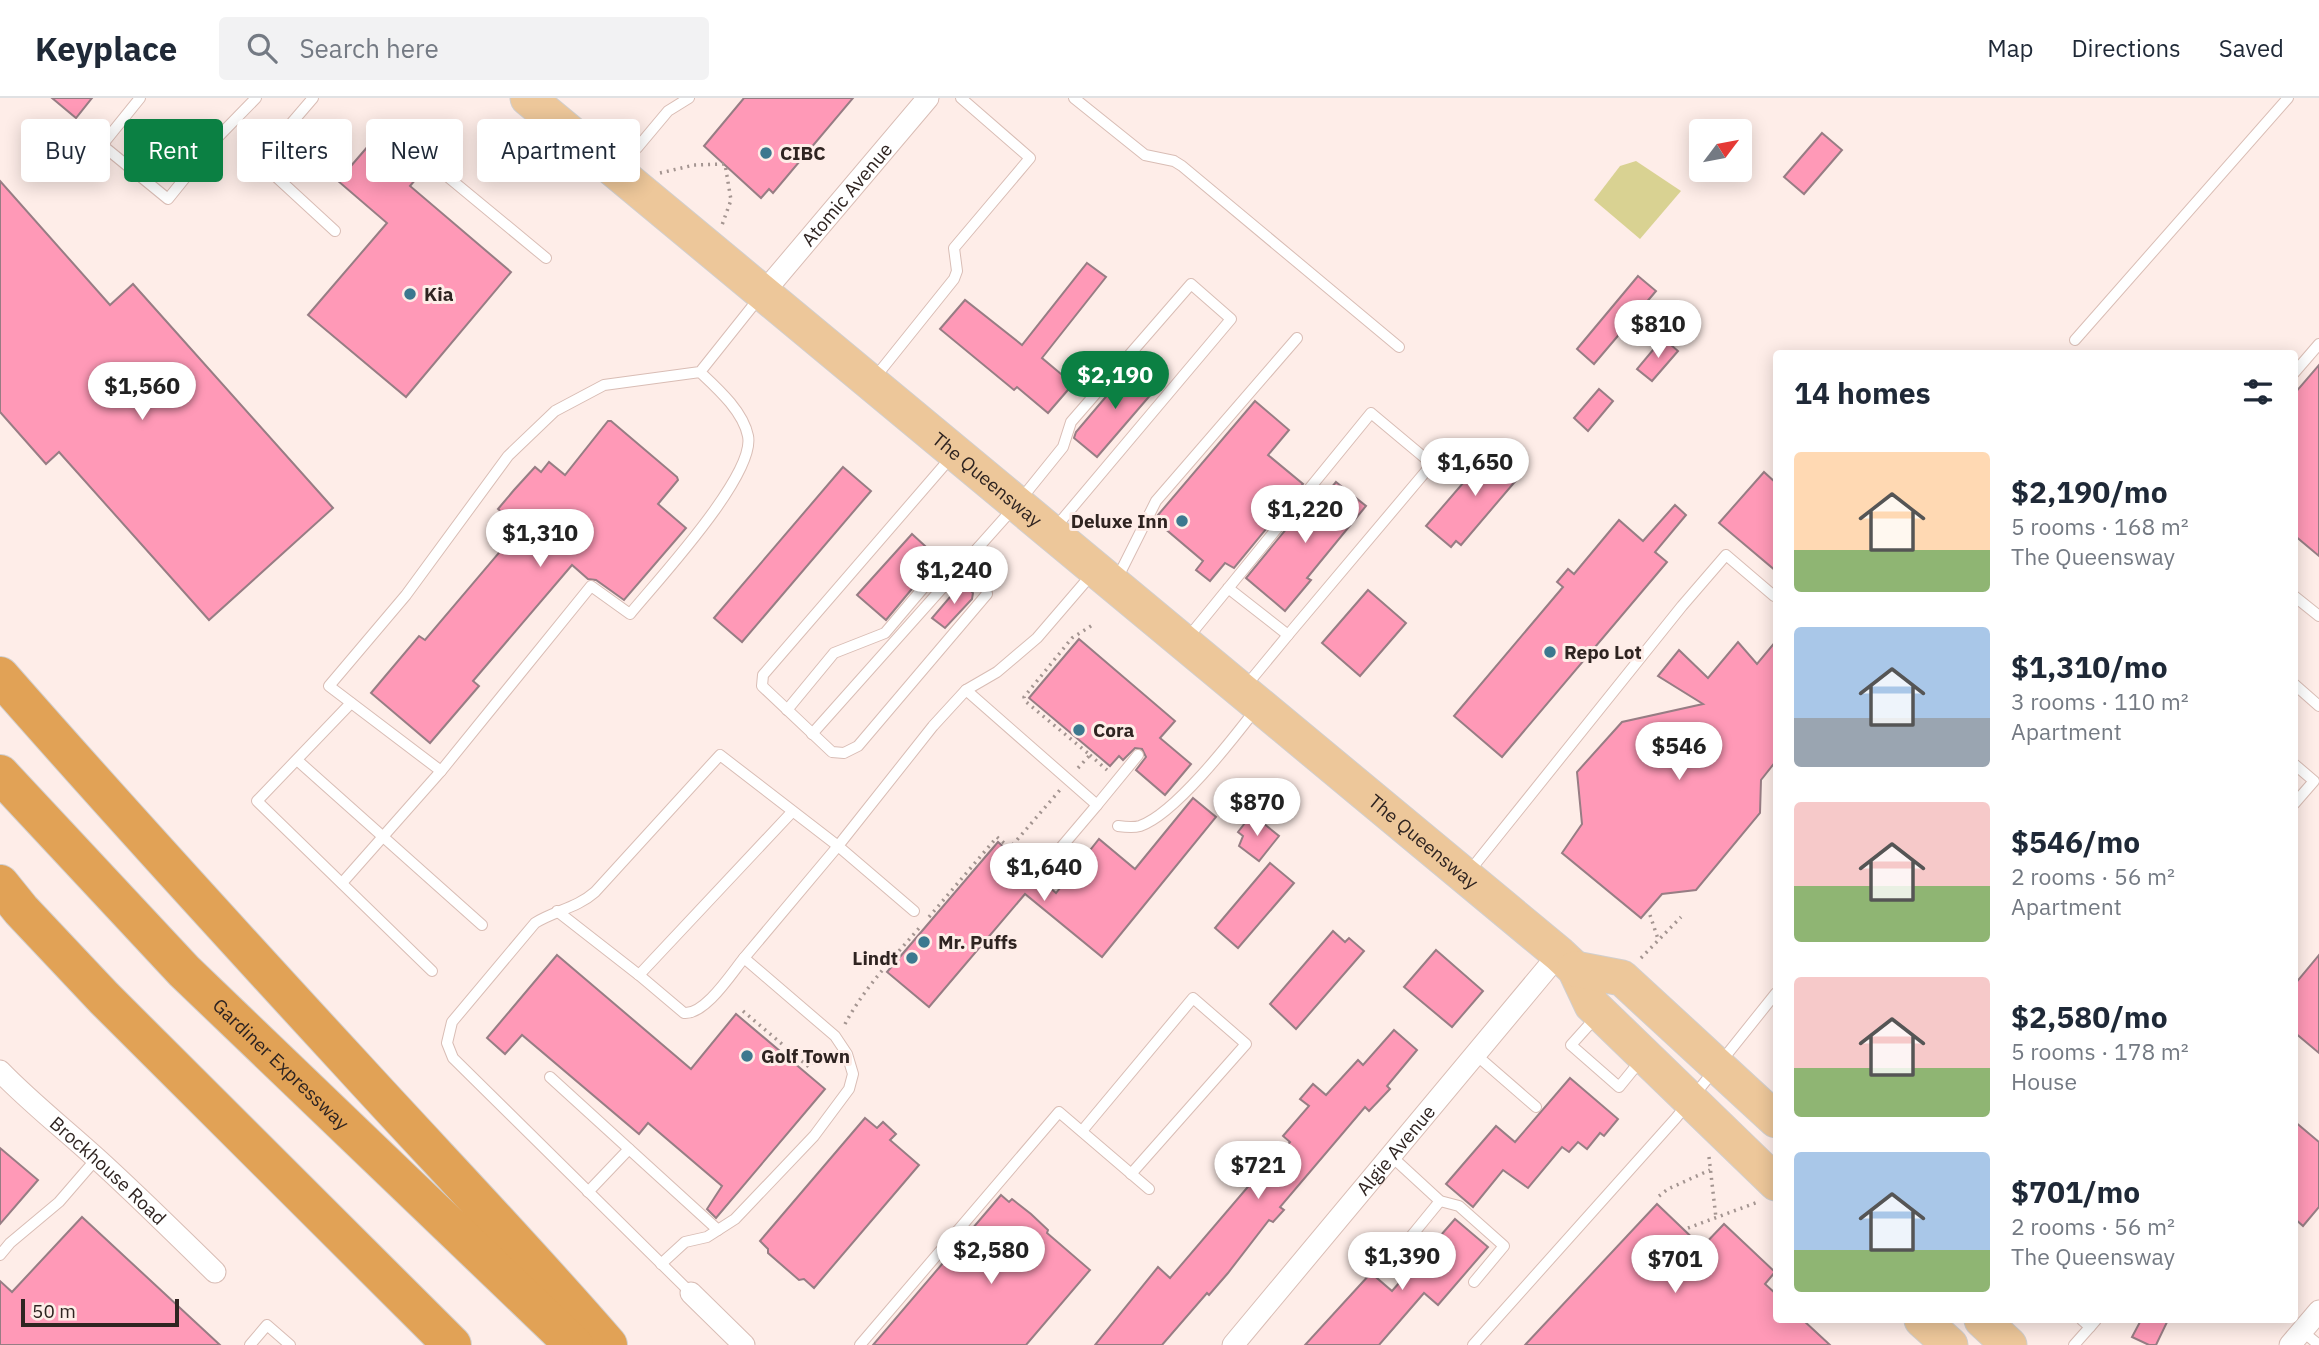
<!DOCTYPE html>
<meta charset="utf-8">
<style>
body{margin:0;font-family:"IBM Plex Sans",sans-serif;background:#f2f2f3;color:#1f2937;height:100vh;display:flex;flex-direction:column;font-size:26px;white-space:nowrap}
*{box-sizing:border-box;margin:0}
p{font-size:23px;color:#747a83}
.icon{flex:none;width:38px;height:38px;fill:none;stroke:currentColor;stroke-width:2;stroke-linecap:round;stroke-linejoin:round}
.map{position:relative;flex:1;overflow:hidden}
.drawer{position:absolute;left:1773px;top:252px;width:525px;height:973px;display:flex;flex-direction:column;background:#fff;border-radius:7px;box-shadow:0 4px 18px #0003}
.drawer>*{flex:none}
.hud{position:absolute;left:21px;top:21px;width:665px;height:63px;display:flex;gap:14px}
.needle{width:46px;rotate:58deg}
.controls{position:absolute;left:1689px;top:21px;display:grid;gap:14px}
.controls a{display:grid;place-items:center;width:63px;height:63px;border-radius:7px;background:#fff;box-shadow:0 4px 18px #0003;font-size:35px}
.scale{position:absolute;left:21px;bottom:18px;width:158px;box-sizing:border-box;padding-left:7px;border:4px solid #2f2421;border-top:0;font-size:19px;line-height:24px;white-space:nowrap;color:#2f2421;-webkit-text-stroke:5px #feede8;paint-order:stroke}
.price{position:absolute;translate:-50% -60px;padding:0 16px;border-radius:24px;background:#fff;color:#222;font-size:23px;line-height:46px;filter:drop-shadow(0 2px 4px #0008)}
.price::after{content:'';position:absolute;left:50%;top:42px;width:21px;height:16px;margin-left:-10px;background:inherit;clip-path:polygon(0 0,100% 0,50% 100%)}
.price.current{background:#0b8043;color:#fff}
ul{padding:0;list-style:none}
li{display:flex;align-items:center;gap:21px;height:175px;padding:0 21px}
li span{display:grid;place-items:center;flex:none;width:196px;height:140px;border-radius:7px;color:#555}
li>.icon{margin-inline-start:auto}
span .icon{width:84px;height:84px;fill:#fffc;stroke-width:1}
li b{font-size:30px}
h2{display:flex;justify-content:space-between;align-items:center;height:84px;padding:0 21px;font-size:30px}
.tag{padding:0 24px;border-radius:7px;background:#fff;box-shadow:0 4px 18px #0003;font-size:24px;line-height:63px}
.tag.current{background:#0b8043;color:#fff}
header{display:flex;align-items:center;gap:42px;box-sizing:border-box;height:98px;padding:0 35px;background:#fff;border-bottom:2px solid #e0e1e3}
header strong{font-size:33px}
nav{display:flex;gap:38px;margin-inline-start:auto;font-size:24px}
.search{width:490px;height:63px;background:#f2f2f3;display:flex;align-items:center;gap:18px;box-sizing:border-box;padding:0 24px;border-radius:7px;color:#747a83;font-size:26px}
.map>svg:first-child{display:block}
</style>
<header>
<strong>Keyplace</strong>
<div class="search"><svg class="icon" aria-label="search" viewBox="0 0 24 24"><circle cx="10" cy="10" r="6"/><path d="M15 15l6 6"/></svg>Search here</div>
<nav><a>Map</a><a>Directions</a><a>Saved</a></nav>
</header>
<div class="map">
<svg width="2319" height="1247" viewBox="0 0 2319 1247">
<rect width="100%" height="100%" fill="#feede8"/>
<path fill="#d9d292" d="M1636 63 1681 93 1640 141 1594 102 1620 68Z"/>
<g fill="#ff99b7" stroke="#977d84" stroke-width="2">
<path d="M52 0H92L76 20Z"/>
<path d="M744 0H853L773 95 769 91 761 100 704 48Z"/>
<path d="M388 25 431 63 410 88 511 174 406 299 308 217 387 125 338 83Z"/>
<path d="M1822 35 1842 52 1804 96 1784 79Z"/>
<path d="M0 83 110 207 133 186 333 410 209 522 59 354 46 366 0 314Z"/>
<path d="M1087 165 1106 179 1042 260 1073 286 1048 315 1017 289 1014 292 940 231 965 202 1022 247Z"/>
<path d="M1638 178 1656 193 1594 266 1577 251Z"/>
<path d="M1663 240 1678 253 1652 283 1637 271Z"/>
<path d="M2319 267V458L2294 437V296Z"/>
<path d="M1140 270 1159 287 1097 359 1074 340 1076 334 1126 275 1131 280Z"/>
<path d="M1599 291 1613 303 1588 333 1574 320Z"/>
<path d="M1255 303 1289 332 1268 357 1303 386 1234 470 1225 465 1210 483 1196 472 1203 463 1156 423 1160 418 1158 417Z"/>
<path d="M608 323H611L677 379 678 382 658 406 686 430 624 502 596 482 588 481 572 467 473 583 479 588 430 645 371 595 419 538 425 542 520 430 498 411 514 392 535 369 541 374 549 364 565 377Z"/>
<path d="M1495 348 1524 373 1461 447 1456 443 1451 449 1426 428Z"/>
<path d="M843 369 871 393 742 544 714 520Z"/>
<path d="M1764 374 1776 385V473L1719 425Z"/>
<path d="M1336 384 1366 408 1307 480 1311 482 1285 513 1246 480 1315 396 1322 401Z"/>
<path d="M1675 407 1686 417 1655 454 1667 464 1502 659 1454 618 1563 489 1557 484 1568 471 1574 476 1619 422 1643 443Z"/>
<path d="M912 436 936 458 924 472 926 474 886 522 857 497Z"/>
<path d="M962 485 973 495 972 501 945 530 932 520Z"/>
<path d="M1368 492 1406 525 1360 578 1322 545Z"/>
<path d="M1079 541 1175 623 1160 640 1191 666 1165 697 1136 672 1146 659 1142 651 1135 650 1123 662 1119 658 1110 668 1029 600Z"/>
<path d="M1776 543V663L1761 682 1760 715 1696 792 1662 796 1641 820 1562 755 1582 726 1577 674 1622 624 1703 606 1658 578 1679 552 1708 580 1738 544 1757 566Z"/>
<path d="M1193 700 1216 719 1102 859 1025 796 929 909 887 874 998 744 1056 795 1099 741 1135 771Z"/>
<path d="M1252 716 1279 738 1259 763 1239 748 1243 738 1238 734Z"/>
<path d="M1270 765 1294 785 1238 850 1215 830Z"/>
<path d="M1333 833 1345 844 1349 840 1364 853 1296 931 1270 906Z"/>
<path d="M1436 852 1483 893 1452 929 1404 889Z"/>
<path d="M557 857 691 971 736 916 825 991 716 1120 707 1111 722 1088 648 1025 639 1036 522 937 505 956 487 940Z"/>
<path d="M2319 857V955L2294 934V887Z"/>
<path d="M1394 932 1417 952 1387 988 1390 991 1369 1013 1365 1009 1280 1109 1284 1112 1273 1124 1269 1122 1228 1175 1209 1197 1207 1195 1162 1247H1095L1158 1169 1170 1180 1252 1084 1254 1086 1290 1044 1283 1038 1309 1008 1300 1001 1313 986 1326 997 1358 962 1363 967Z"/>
<path d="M1570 980 1618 1021 1604 1038 1600 1035 1587 1051 1578 1044 1569 1054 1562 1049 1528 1090 1503 1072 1473 1109 1446 1086 1496 1028 1515 1044Z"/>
<path d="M865 1020 877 1030 883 1024 896 1036 890 1042 919 1067 814 1190 804 1181 799 1182 768 1155V1151L760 1143Z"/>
<path d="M2294 1023 2319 1044V1109L2303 1128 2294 1120Z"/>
<path d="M0 1050 38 1082 0 1126Z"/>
<path d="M1001 1097 1009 1104 1012 1101 1031 1116 1048 1132 1047 1135 1090 1172 1026 1247H873Z"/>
<path d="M1657 1106 1702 1149 1724 1126 1775 1174 1765 1186 1776 1196V1222H1803L1830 1247H1525Z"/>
<path d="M82 1119 220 1247H0V1183L12 1194Z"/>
<path d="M1455 1121 1488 1149 1438 1207 1424 1195 1379 1247H1305L1371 1175 1392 1193Z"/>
<path d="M2141 1222H2168L2156 1247H2149L2132 1239Z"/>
</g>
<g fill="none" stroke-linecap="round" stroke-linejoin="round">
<defs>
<g id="service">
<path d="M140 0 102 47 168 101 218 39 256 0"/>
<path d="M313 0 259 63 335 133"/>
<path d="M1074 0 1145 57 1174 63 1182 68 1399 249"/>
<path d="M637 50 668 13 689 0"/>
<path d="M448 79 546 160"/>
<path d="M2075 242 2288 0"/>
<path d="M700 274C717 290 743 313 748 338 756 377 656 484 630 516L591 488 441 673 329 588 406 497 508 358 555 313 604 287 700 274 759 200"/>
<path d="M2294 275 2319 246"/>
<path d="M873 282 954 181 957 173 954 150 1030 60 961 0"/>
<path d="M953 357 763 577 762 588 832 654 844 655 858 648 987 496 978 450"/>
<path d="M1116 483 1156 403 1297 240"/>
<path d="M2294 498 2319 518"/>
<path d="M1186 542 1371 315 1432 366 1288 537 1228 490"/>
<path d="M2294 586 2319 608"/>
<path d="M1245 589 1288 537"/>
<path d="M966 592 1097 707 1138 657"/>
<path d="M351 605 257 703 432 873"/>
<path d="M787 612 834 555 885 535 935 476 962 466"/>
<path d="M812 636 1017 406 1063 349 1071 324 1191 186 1231 221 1055 430"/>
<path d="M297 662 482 827"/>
<path d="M2294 666 2314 683 2294 706"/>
<path d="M1118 728C1125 729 1133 730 1140 728 1175 716 1232 642 1256 611"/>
<path d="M1047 766 1097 707"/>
<path d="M1468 775 1682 508 1726 457 1774 498 1776 495"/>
<path d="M342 785 441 673"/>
<path d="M557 813 639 877 684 915C705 917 731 876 744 860L835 938 847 956 853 976 849 991 814 1038 735 1121 707 1139 685 1144 661 1166"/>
<path d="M914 813 838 748 933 628 966 592 997 574 1037 540 1092 476"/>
<path d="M639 877 792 714"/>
<path d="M1598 917 1571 947 1619 989 1641 962"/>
<path d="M1475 956 1536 1009"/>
<path d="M550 979 718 1132"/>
<path d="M1082 1033 1193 900 1246 946 1131 1076"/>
<path d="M1390 1057 1440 1103 1459 1108 1504 1148 1474 1184"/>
<path d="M588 1094 629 1051"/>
<path d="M1404 1147 1440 1103"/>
<path d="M0 1157 10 1145 59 1104 97 1060"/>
<path d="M691 1195 453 960 447 945 452 924 535 825C554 813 577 810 595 794L720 657 838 748 744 860"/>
<path d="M2082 1222 2090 1229 2096 1222"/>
<path d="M2302 1233 2319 1247"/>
<path d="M250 1247 267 1227 290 1247"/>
<path d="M860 1247 1059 1014 1149 1091"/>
<path d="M1473 1247 1676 1020 1776 895"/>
<path d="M2074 1247 2090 1229"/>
</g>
<g id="minor">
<path id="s1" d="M764 194 928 0"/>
<path id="s2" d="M0 973C30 1004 63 1030 95 1059 136 1096 175 1135 215 1174"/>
<path d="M691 1195 744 1247"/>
<path id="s3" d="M1233 1247 1559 856"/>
<path d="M2290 1247 2319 1213"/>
</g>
<g id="primary">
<path id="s4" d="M528 0 1559 856 1575 871 1592 907 1776 1085"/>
<path d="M1575 871 1622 880 1776 1022"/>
<path d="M1922 1222 1950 1247"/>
<path d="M1982 1222 2009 1247"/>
</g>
<g id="motorway">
<path d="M0 578C115 709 233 838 351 966 437 1060 525 1151 608 1247"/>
<path id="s5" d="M0 676 184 873 574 1247"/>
<path d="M0 786 21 812 104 900 452 1247"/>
</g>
</defs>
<use href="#service" stroke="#d9bdb5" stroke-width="12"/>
<use href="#minor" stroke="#d9bdb5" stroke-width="23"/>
<use href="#primary" stroke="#d1cfce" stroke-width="37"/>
<use href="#motorway" stroke="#d1cfce" stroke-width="40"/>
<g stroke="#a49591" stroke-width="3.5" stroke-dasharray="2 5" stroke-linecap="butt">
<path d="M660 75 694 67 725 66 731 102 722 127"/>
<path d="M1090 657 1107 672"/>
<path d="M1078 670 1090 657 1025 603 1024 599 1072 540 1094 526"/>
<path d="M1650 817 1658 841"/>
<path d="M929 819 997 739 1010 750 1060 692"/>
<path d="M1641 860 1681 819"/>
<path d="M743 913 809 969 824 951"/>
<path d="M845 926C864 890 894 859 921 828"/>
<path d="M1709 1059 1716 1120"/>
<path d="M1659 1098 1668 1091 1710 1072"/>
<path d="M1688 1130 1758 1104"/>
</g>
<use href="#service" stroke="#fff" stroke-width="10"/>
<use href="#minor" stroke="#fff" stroke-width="21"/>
<use href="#primary" stroke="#edc79a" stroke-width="35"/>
<use href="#motorway" stroke="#e1a256" stroke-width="38"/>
</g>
<g fill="#3c788f" stroke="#feede8" stroke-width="2.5">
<circle cx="766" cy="55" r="7"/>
<circle cx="410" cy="196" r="7"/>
<circle cx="1182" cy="423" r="7"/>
<circle cx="1550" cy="554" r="7"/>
<circle cx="1079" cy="632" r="7"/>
<circle cx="924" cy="844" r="7"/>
<circle cx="912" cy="860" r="7"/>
<circle cx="747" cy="958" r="7"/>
</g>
<g text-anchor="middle" stroke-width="6" stroke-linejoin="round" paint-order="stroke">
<g font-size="19" font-weight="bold" fill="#2f2421" stroke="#feede8" text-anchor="start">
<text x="780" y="62">CIBC</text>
<text x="424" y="203">Kia</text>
<text x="1168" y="430" text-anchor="end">Deluxe Inn</text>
<text x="1564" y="561">Repo Lot</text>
<text x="1093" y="639">Cora</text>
<text x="938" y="851">Mr. Puffs</text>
<text x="898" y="867" text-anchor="end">Lindt</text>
<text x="761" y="965">Golf Town</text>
</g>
<g font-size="19" fill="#2f2421" stroke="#feede8">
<text dy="7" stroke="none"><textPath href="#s1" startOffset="128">Atomic Avenue</textPath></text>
<text dy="7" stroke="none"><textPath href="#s4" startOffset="597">The Queensway</textPath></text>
<text dy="7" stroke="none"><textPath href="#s4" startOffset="1164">The Queensway</textPath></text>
<text dy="7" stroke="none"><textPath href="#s5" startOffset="404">Gardiner Expressway</textPath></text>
<text dy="7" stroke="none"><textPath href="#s3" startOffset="254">Algie Avenue</textPath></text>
<text dy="7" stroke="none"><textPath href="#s2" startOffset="147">Brockhouse Road</textPath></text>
</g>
</g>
</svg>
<div class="controls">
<a><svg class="needle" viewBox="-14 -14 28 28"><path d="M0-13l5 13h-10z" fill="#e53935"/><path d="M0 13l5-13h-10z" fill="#747a83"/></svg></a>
</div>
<div class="scale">50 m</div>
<b class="price" style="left:1658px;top:262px">$810</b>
<b class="price current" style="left:1115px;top:313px">$2,190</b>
<b class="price" style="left:142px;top:324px">$1,560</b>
<b class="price" style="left:1475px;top:400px">$1,650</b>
<b class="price" style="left:1305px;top:447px">$1,220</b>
<b class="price" style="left:540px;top:471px">$1,310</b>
<b class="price" style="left:954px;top:508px">$1,240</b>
<b class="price" style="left:1679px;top:684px">$546</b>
<b class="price" style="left:1257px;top:740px">$870</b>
<b class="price" style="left:1044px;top:805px">$1,640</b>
<b class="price" style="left:1258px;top:1103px">$721</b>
<b class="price" style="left:991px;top:1188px">$2,580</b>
<b class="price" style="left:1402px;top:1194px">$1,390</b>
<b class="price" style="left:1675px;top:1197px">$701</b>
<div class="hud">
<a class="tag">Buy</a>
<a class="tag current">Rent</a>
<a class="tag">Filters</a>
<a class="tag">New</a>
<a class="tag">Apartment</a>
</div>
<section class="drawer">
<h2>14 homes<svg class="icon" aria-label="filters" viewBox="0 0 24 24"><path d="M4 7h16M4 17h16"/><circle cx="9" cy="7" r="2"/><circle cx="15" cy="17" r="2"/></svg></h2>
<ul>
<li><span style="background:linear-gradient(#ffd9b3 70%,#8fb573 0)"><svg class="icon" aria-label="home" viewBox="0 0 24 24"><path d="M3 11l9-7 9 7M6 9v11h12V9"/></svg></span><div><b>$2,190/mo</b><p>5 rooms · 168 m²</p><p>The Queensway</p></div></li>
<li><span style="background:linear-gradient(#a9c7e8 65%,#9aa5b1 0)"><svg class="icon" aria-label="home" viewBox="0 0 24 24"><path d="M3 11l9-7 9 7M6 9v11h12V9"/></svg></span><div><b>$1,310/mo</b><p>3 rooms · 110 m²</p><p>Apartment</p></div></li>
<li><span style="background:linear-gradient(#f6c9c9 60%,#8fb573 0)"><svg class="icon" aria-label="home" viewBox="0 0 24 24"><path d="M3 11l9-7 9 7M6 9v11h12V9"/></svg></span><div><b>$546/mo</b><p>2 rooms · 56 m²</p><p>Apartment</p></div></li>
<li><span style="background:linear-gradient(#f6c9c9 65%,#8fb573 0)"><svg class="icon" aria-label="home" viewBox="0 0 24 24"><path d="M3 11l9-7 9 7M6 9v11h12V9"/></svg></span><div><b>$2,580/mo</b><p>5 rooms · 178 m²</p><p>House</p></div></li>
<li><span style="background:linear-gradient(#a9c7e8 70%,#8fb573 0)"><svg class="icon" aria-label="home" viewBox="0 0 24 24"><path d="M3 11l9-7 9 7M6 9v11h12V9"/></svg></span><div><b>$701/mo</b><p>2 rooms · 56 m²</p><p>The Queensway</p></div></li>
</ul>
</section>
</div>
